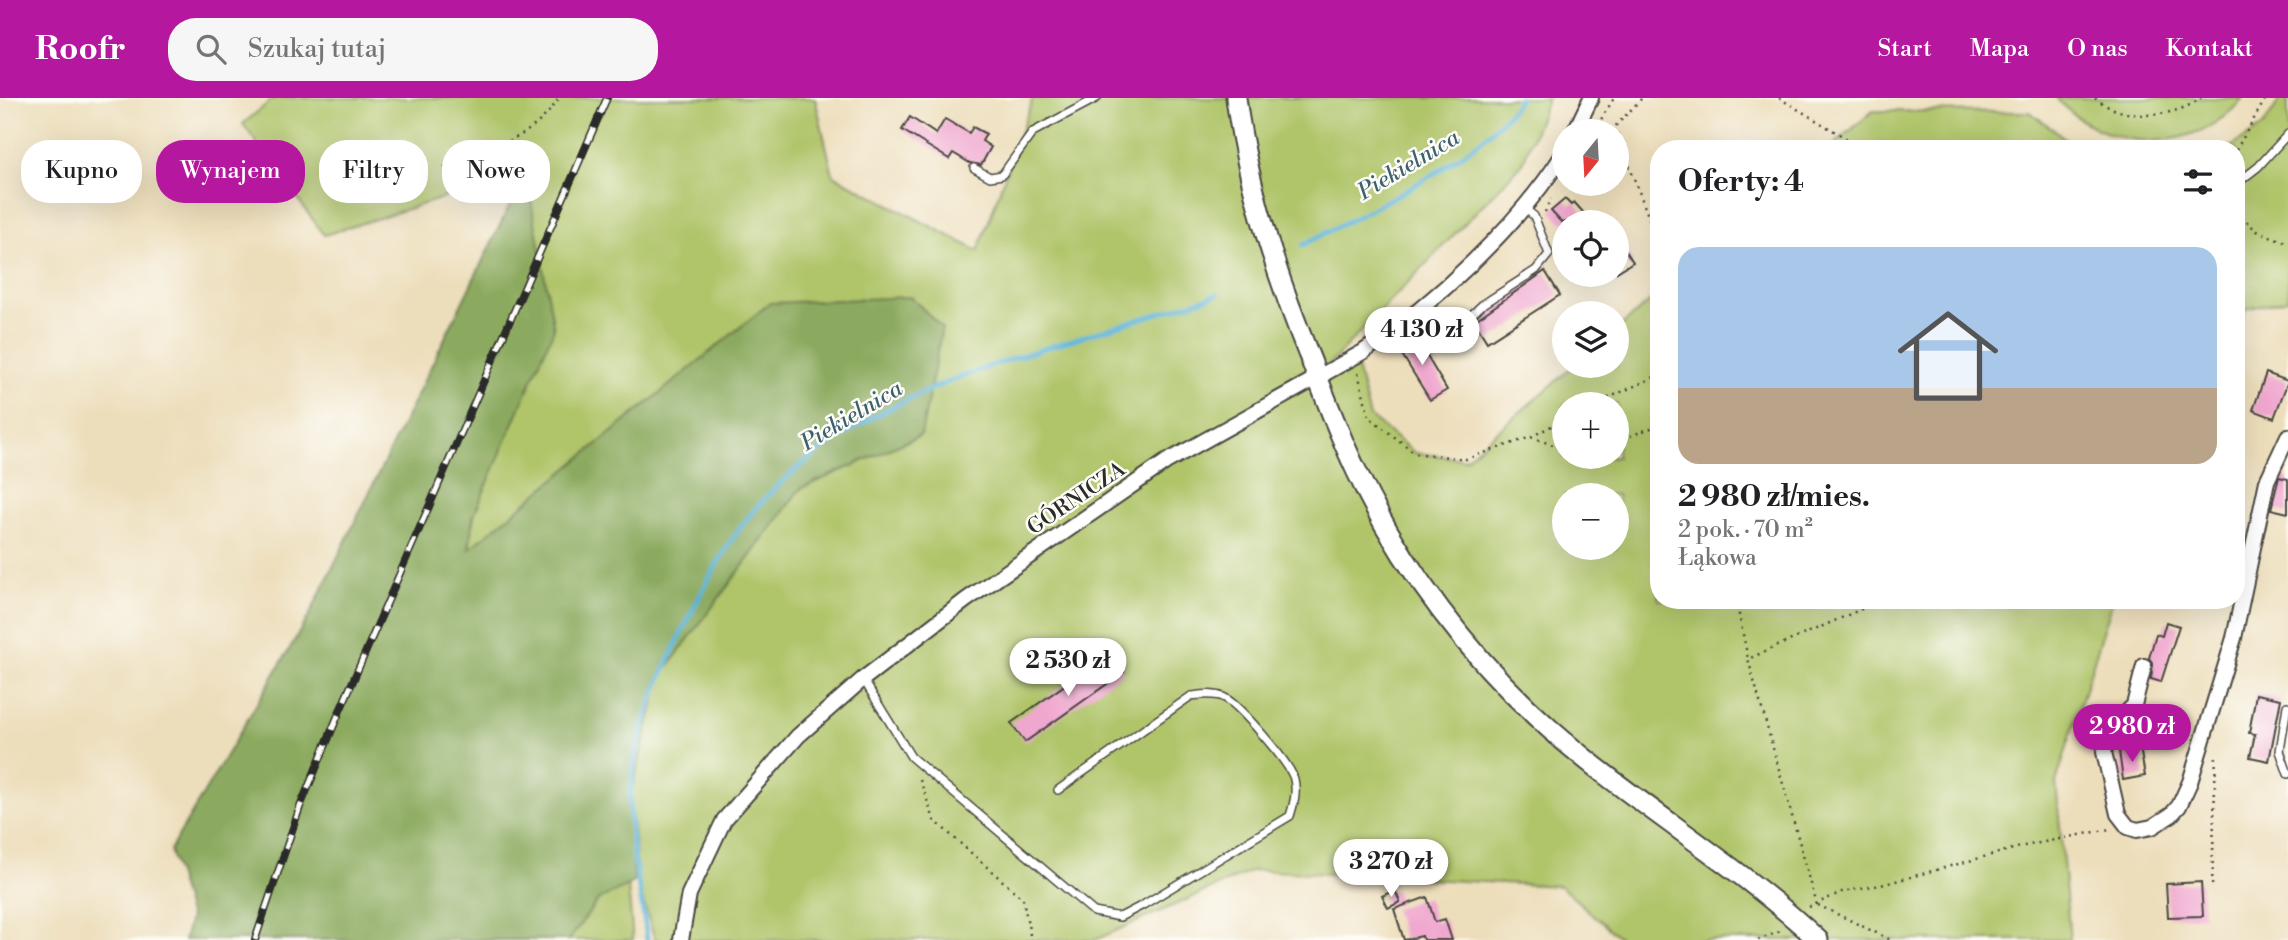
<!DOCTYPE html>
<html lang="pl">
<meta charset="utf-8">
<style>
body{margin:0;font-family:"Libre Bodoni",serif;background:#f6f6f6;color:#202124;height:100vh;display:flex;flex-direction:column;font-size:26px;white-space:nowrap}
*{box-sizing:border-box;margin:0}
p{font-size:23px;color:#757577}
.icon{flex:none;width:38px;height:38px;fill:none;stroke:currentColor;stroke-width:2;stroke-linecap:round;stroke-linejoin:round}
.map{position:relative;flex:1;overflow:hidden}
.drawer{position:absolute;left:1650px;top:42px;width:595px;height:469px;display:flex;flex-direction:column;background:#fff;border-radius:28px;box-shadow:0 7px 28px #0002}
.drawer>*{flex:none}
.guide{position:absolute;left:21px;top:42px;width:665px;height:63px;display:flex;gap:14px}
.needle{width:46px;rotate:198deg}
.buttons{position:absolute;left:1552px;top:21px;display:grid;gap:14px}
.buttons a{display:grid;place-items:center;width:77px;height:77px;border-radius:50%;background:#fff;box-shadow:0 7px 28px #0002;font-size:35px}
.price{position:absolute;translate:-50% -60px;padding:0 16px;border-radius:24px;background:#fff;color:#222;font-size:23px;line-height:46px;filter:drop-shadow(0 2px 4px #0008)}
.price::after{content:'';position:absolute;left:50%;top:42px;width:21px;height:16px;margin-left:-10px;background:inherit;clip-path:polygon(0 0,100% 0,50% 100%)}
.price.selected{background:#b5179e;color:#fff}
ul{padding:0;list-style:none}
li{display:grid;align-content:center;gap:14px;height:371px;padding:0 28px}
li+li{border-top:2px solid #e0e0e0}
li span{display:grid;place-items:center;height:217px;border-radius:21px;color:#555}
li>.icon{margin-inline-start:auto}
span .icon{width:126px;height:126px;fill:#fffc;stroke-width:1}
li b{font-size:30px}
h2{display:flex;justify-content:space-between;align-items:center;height:84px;padding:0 28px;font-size:30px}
.pill{padding:0 24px;border-radius:28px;background:#fff;box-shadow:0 7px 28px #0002;font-size:24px;line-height:63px}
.pill.selected{background:#b5179e;color:#fff}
header{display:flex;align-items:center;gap:42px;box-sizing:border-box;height:98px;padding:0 35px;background:#b5179e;color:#fff}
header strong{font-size:33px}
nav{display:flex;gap:38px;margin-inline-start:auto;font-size:24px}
.search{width:490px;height:63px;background:#f6f6f6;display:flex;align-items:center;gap:18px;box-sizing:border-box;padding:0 24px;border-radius:28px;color:#757577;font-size:26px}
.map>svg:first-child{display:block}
</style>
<header>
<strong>Roofr</strong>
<div class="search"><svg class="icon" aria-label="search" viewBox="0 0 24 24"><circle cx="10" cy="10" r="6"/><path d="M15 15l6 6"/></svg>Szukaj tutaj</div>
<nav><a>Start</a><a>Mapa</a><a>O nas</a><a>Kontakt</a></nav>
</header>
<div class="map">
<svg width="2288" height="842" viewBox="0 0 2288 842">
<rect width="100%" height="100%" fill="#fdfcf7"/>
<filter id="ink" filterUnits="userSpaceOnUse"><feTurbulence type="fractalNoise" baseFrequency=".0143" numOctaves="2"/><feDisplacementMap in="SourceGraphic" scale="14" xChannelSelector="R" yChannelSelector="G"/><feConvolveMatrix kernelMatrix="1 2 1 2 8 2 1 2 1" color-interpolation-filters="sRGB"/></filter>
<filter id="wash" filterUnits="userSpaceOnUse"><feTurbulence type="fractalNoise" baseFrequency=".00686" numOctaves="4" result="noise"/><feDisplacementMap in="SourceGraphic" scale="28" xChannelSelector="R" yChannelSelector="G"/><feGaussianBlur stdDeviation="1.57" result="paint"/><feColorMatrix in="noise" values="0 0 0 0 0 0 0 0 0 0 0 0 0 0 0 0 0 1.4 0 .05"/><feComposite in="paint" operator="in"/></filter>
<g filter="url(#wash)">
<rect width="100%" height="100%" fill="#eddebb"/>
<g fill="#b0c56a" stroke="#6e784a" stroke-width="2" fill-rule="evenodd">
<path d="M274 0H815L833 77 978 153 1033 0H1548L1522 66 1318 278 1357 270 1370 319 1415 355 1465 361 1574 268H1617V231L1659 196V502H2113L2056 684 2070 842H1622L1560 788 1254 772 1095 842H655L639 789 630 700 660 579 800 391 921 337 770 205 469 452 526 74 324 137 243 26ZM1564 306H1617V359H1564ZM1564 397H1617V450H1564Z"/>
<path d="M2056 0H2243C2196 59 2104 55 2056 0Z"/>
<path d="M2281 0H2288V201L2246 211 2237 230 2236 51H2228L2263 28Z"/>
<path d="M1873 13 2030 14 2073 46 2085 51H1829Z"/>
<path d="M628 788 633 842H569L598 802Z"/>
</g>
<path fill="#8caa5e" stroke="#5c6a44" stroke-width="2" d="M526 74 554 231 473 419 469 451 770 205 911 199 942 230 921 337 800 391 660 579 630 700 634 784 598 802 569 842H184L190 820 170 752 309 518Z"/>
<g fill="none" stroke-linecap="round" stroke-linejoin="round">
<g stroke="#59b2d6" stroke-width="5">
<path d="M1303 147C1368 111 1480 63 1520 0"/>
<path d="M647 842C642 796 628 747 630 700 633 641 658 582 684 530 703 491 723 450 751 416 864 282 1061 251 1218 196"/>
</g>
</g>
<g id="blocks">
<g fill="#f0a7cf">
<path d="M910 19 936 36 945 21 969 35 973 29 986 36 982 43 991 49 981 67 970 65 953 55 949 61 902 32Z"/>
<path d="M1565 101 1571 107 1574 104 1592 124H1561L1551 113Z"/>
<path d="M1617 139 1633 164 1617 174Z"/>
<path d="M1545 173 1560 197 1487 244 1474 223Z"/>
<path d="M1419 237 1426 248 1422 250 1447 292 1430 302 1398 250Z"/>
<path d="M2266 275 2288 283 2274 320 2253 312Z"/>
<path d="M2279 379 2288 381V415L2271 411Z"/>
<path d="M2166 524 2179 528 2161 584 2151 581 2153 566 2149 560 2156 536 2162 538Z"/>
<path d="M1110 555 1124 574 1025 644 1011 625Z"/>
<path d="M2256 596 2281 601 2269 663 2250 659 2255 636 2249 635Z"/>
<path d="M2140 649 2145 678 2123 682 2119 653Z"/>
<path d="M2201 784 2203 818 2168 819 2166 786Z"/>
<path d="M1395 792 1400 804 1388 810 1382 798Z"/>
<path d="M1427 799 1435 824 1445 821 1452 842H1423L1422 838 1404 842 1394 811Z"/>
</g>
</g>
</g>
<g filter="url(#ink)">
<use href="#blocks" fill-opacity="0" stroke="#484641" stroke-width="2"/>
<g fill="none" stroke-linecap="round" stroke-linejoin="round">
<defs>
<g id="lane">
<path d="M974 70 990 79 1002 77 1033 34 1097 0"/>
<path d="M2236 86 2258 69 2288 36"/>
<path d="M1447 240 1482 207 1536 172 1549 156 1534 118 1523 109"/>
<path d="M863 581 911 659 1094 814 1120 819 1143 807 1290 718C1294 705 1297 694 1294 681 1290 666 1238 605 1223 599 1213 595 1201 597 1191 598L1058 692"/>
<path d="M2287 608 2280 653 2288 676"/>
</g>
<g id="street">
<path d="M1575 33 1591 0"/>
<path d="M2144 568 2134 607 2111 631 2104 654 2118 716 2128 729 2137 732 2152 729 2171 717 2179 708 2190 684 2234 540 2267 383 2288 338"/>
<path d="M681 842 689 796 724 722 798 638 863 581 966 502 1166 364 1363 254C1434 206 1519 127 1564 55"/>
</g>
<path id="secondary" d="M1236 0C1248 91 1277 180 1312 265 1326 302 1340 339 1357 374 1402 470 1471 561 1551 632 1636 707 1735 764 1818 842"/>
</defs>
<use href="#lane" stroke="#484641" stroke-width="10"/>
<use href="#street" stroke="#484641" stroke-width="18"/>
<use href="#secondary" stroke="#484641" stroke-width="23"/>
<g stroke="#484641" stroke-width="2.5" stroke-dasharray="2 5" stroke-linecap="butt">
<path d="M1779 0 1864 51"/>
<path d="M2095 0C2123 24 2173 21 2201 0"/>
<path d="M1594 33 1614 0"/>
<path d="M1611 33 1642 0"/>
<path d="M1617 35 1659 147"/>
<path d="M2236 52 2266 0"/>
<path d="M444 69C488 52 533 42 559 0"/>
<path d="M1545 114 1551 101"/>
<path d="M2236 114 2257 133 2288 145"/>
<path d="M1358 275 1369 319 1415 355 1466 361 1531 339 1564 351"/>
<path d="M1595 306 1659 277"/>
<path d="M1531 339 1564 321"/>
<path d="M1617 343 1659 327"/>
<path d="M1736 502 1748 561"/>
<path d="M920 682 934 722 1023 801 1031 842"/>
<path d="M2212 787 2216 654"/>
<path d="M1817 807 1748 561 1882 502"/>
<path d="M1818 807 1891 842"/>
<path d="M1809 809 1844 793 1881 787 2024 748 2110 731"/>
<path d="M1758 842 1781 833"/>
</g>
<use href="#lane" stroke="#fff" stroke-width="7"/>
<use href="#street" stroke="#fff" stroke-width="14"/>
<use href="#secondary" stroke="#fff" stroke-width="19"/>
<defs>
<path id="rail" d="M255 842 300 709 339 615 607 0"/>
</defs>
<use href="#rail" stroke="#2b2b2b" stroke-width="8"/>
<use href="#rail" stroke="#fdfcf7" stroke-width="5" stroke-dasharray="16" stroke-linecap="butt"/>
</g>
</g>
<g text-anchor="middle" stroke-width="5" stroke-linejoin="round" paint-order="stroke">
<g font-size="21" fill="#2b2b2b" stroke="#fdfcf7">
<text transform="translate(1076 400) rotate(-34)" y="7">GÓRNICZA</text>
</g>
<g font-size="23" font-style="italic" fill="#3d616f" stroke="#fdfcf7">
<text transform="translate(1408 66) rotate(-31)" y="8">Piekielnica</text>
<text transform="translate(851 317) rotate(-31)" y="8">Piekielnica</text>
</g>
</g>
</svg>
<div class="buttons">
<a><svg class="needle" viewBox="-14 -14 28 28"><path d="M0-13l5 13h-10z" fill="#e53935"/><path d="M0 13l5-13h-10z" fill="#757577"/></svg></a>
<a><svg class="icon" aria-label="locate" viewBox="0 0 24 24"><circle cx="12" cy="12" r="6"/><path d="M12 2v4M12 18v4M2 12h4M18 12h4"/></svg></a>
<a><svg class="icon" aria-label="layers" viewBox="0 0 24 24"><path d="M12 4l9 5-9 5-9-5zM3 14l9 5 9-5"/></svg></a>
<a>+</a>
<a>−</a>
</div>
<b class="price" style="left:1422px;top:269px">4 130 zł</b>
<b class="price" style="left:1068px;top:600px">2 530 zł</b>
<b class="price selected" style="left:2132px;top:666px">2 980 zł</b>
<b class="price" style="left:1391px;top:801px">3 270 zł</b>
<div class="guide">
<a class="pill">Kupno</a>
<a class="pill selected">Wynajem</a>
<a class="pill">Filtry</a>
<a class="pill">Nowe</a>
</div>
<section class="drawer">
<h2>Oferty: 4<svg class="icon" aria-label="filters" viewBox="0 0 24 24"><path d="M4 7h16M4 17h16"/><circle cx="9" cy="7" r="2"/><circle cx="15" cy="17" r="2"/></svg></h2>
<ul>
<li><span style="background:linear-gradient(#a9c7e8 65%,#b9a48a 0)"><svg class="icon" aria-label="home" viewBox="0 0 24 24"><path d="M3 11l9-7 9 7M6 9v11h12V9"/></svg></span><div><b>2 980 zł/mies.</b><p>2 pok. · 70 m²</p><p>Łąkowa</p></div></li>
</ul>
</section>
</div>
